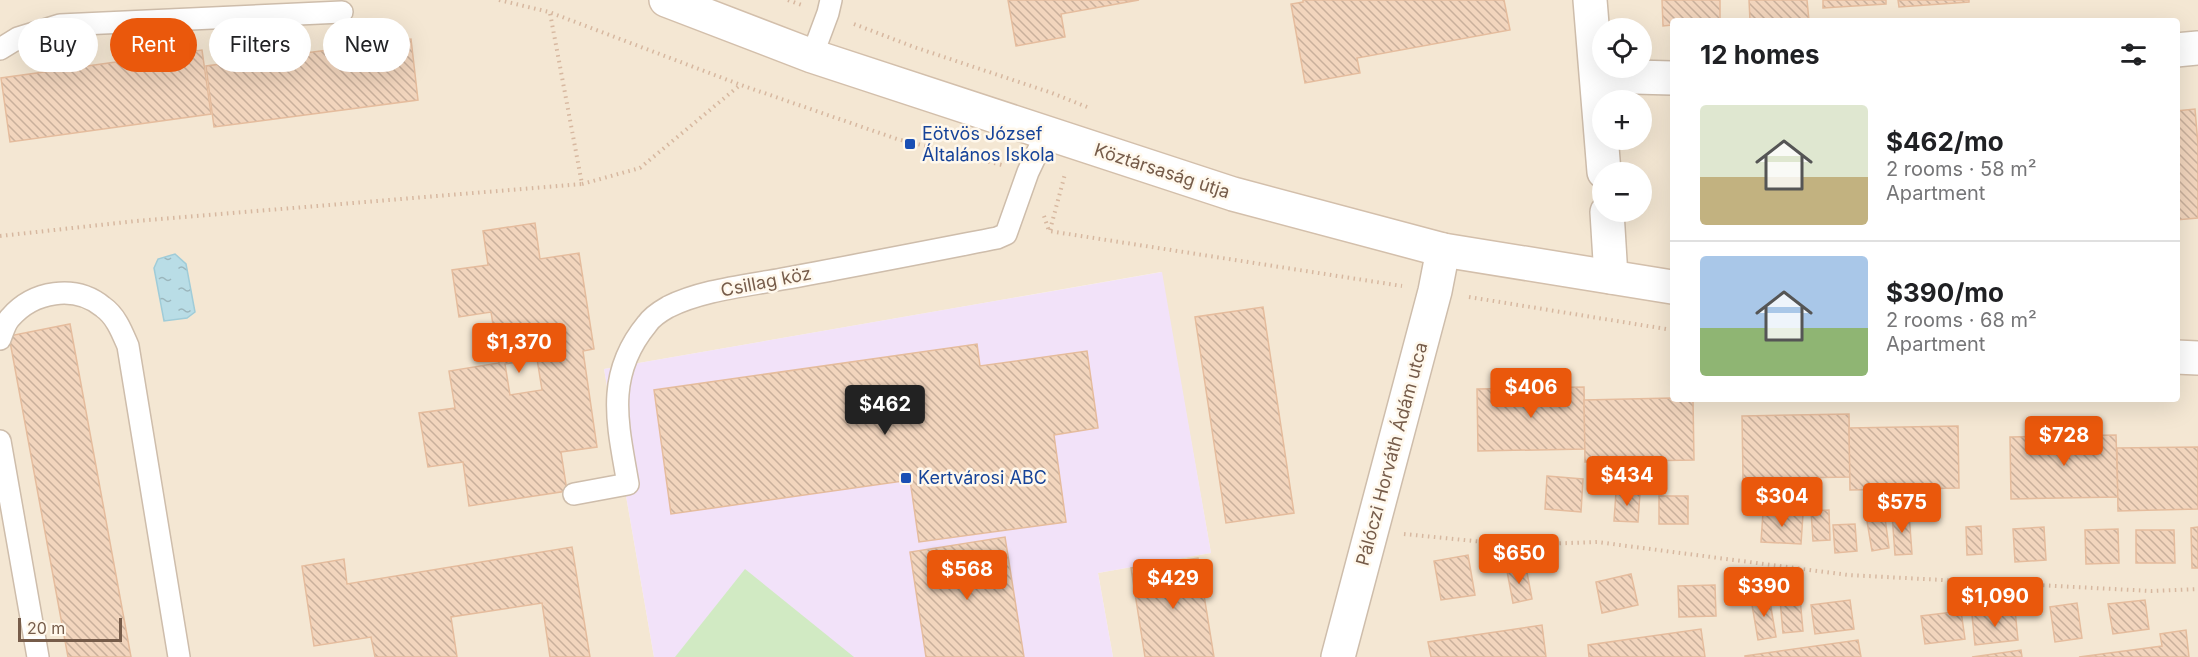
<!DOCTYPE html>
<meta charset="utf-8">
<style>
body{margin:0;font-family:Inter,sans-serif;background:#f2f2f2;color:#202124;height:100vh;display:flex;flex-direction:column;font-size:22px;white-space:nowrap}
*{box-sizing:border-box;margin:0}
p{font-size:20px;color:#757577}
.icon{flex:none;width:33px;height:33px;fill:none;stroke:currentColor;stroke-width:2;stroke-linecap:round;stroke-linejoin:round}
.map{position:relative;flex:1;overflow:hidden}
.side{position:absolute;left:1670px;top:18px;width:510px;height:384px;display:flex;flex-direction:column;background:#fff;border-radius:6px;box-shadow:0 6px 24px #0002}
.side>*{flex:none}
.guide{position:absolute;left:18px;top:18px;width:570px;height:54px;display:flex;gap:12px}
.controls{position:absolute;left:1592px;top:18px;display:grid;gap:12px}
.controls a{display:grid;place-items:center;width:60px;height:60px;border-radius:50%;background:#fff;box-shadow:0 6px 24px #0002;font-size:30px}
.scale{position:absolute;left:18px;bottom:15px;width:104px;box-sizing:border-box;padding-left:6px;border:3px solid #765c4a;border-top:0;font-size:16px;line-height:21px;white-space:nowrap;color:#765c4a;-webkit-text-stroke:4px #fff8ec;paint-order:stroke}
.price{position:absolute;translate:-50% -51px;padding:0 14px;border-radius:6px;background:#ea580c;color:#fff;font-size:20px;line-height:39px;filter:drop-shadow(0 2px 3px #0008)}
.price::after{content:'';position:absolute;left:50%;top:36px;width:18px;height:14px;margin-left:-9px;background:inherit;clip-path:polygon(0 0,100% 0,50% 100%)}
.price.selected{background:#222;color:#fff}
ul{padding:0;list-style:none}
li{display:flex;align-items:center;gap:18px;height:150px;padding:0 30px}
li+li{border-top:2px solid #e0e0e0}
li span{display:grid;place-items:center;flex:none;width:168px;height:120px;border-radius:6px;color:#555}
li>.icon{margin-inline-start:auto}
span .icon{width:72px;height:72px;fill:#fffc;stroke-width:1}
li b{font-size:26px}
h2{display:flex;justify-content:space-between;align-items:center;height:72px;padding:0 30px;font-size:26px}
.tag{padding:0 21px;border-radius:27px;background:#fff;box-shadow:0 6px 24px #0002;font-size:21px;line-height:54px}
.tag.selected{background:#ea580c;color:#fff}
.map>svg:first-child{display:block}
</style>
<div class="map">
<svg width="2198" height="657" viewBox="0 0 2198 657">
<defs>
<pattern id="water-ripples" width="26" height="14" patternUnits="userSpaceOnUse" patternTransform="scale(1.5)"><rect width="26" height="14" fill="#b9dde6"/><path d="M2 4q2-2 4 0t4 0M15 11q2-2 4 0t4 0" fill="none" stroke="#9bb6bc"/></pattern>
<pattern id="building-back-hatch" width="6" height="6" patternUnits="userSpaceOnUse" patternTransform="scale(1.5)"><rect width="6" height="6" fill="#f2d5bd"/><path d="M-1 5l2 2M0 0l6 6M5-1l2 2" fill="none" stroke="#c9b09c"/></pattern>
</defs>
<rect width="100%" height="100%" fill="#fcf5e5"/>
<path fill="#f4e7d3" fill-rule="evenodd" d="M0 0H2198V657H1113L1098 573 1211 553 1161 272 604 369 654 657H0ZM1672 21H2176V399H1672ZM1602 28H1641V68H1602ZM1602 100H1641V140H1602ZM1602 172H1641V212H1602Z"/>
<path fill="#f2e2f9" d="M1162 272 1211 553 1098 573 1113 657H654L604 369Z"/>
<path fill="#d1eac3" d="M745 569 854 657H675Z"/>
<path fill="url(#water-ripples)" stroke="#a0ccd8" stroke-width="1.5" d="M175 254 186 264 195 312 187 318 164 321 154 268 158 259Z"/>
<g fill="url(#building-back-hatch)" stroke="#e5bc9d" stroke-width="1.5" fill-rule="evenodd">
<path d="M1008 0H1139L1061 14 1065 37 1016 46Z"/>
<path d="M1303 0H1504L1510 30 1357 58 1360 73 1305 83 1291 4 1303 2Z"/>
<path d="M1662 0H1720V21H1672V25L1663 26Z"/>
<path d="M1749 0H1807L1809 21H1750Z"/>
<path d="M1823 0H1886V4L1823 8Z"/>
<path d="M1898 0H1969V2L1899 7Z"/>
<path d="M411 39 418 100 214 127 206 66Z"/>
<path d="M202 50 211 114 10 142 1 78Z"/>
<path d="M2195 109 2198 145V218L2176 220V111Z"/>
<path d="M535 223 540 259 579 253 594 349 583 351 597 447 561 452 567 491 469 506 463 462 428 467 419 413 455 408 449 371 499 363 491 312 459 317 452 270 488 265 483 231ZM537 359 542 390 510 395 505 364Z"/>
<path d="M1263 307 1294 513 1226 523 1195 317Z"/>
<path d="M70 324 131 657H68L9 336Z"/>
<path d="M977 344 980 366 1087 351 1098 428 1054 435 1066 522 919 542 910 480 671 514 654 390Z"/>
<path d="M1584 387 1585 449 1478 451 1477 389Z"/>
<path d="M1672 398 1693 399 1694 460 1585 462 1584 400Z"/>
<path d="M1849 414 1850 477 1743 479 1742 416Z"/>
<path d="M1958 426 1959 488 1850 490 1849 428Z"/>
<path d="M2116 435 2118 497 2011 499 2010 437Z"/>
<path d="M2198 447V509L2118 511 2117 448Z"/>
<path d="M1547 476 1583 479 1581 512 1545 509Z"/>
<path d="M1616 492 1640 493 1638 522 1614 521Z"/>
<rect x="1659" y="496" width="29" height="28"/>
<path d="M1829 510 1830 540 1813 541 1811 511Z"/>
<path d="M1763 512 1803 514 1801 544 1761 542Z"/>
<path d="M1909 513 1912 554 1895 555 1892 514Z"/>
<path d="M1885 518 1889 548 1872 551 1867 521Z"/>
<path d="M1855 524 1857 551 1835 553 1833 525Z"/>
<path d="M1981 526 1982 554 1967 555 1966 527Z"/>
<path d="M2044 527 2046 560 2015 562 2013 529Z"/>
<path d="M2198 527V568H2192L2191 528Z"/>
<path d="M2118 529 2119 563 2086 564 2085 530Z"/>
<path d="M2136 530H2174L2175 563H2136Z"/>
<path d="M1005 537 1024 657H926L910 552Z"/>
<path d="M572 547 590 657H550L542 603 451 617 457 657H375L371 637 314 646 302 566 344 559 347 584Z"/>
<path d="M1468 555 1475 595 1441 600 1434 561Z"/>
<path d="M1198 558 1214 657H1145L1131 568Z"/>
<path d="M1526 567 1532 599 1513 603 1507 571Z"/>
<path d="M1631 574 1638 605 1602 613 1596 582Z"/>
<path d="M1715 585 1716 616 1679 617 1678 586Z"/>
<path d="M1769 596 1776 637 1758 640 1751 599Z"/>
<path d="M1800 598 1803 631 1783 633 1780 600Z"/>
<path d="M1850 600 1854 629 1815 634 1811 605Z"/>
<path d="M2145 600 2149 629 2113 634 2108 604Z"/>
<path d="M2077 603 2082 638 2055 642 2050 607Z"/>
<path d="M2015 610 2018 640 1975 645 1972 615Z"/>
<path d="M1961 611 1965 639 1925 644 1921 616Z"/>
<path d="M1542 625 1546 657H1431L1428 642Z"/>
<path d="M1701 629 1705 657H1589L1588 645Z"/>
<path d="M2186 630 2189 657H2079L2162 646 2160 634Z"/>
<path d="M1858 640 1861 657H1745V656Z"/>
<path d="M2021 650 2022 657H1972Z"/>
</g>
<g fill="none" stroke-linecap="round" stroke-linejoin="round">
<defs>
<g id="lane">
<path d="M0 49 18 38 60 25 342 12"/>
<path d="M812 56 828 13 831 0"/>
<path d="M0 339C3 332 5 323 10 318 33 291 75 284 103 307 116 316 122 332 128 346L179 657"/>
<path d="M0 441 38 657"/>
<path d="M574 494 628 484C618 425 604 376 647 324 651 318 661 311 668 307 702 290 745 286 782 279 854 266 925 252 997 238L1006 234 1028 172 1046 134"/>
</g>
<g id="street">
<path d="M1590 0 1604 172"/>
<path d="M2176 50 2198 48"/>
<path d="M1598 76 1672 78"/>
<path d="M1607 212 1611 277"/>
<path d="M1338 657 1435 291 1443 250"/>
</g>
<g id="secondary">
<path d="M666 0 812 56 1233 194 1443 250 1672 287"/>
<path d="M2176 357 2198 358"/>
</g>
</defs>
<use href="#lane" stroke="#cebdab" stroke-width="24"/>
<use href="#street" stroke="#cebdab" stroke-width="36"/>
<use href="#secondary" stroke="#d3bfab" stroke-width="36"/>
<g stroke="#d7b8a0" stroke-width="4" stroke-dasharray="1.5 4.5" stroke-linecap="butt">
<path d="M499 0 549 12 741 85 897 139 1002 165"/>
<path d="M788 0 802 5"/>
<path d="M854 24 914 47 1052 93 1087 107"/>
<path d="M582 184 640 168 740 85"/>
<path d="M1044 216 1049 231 1402 286"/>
<path d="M1050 230 1065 174"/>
<path d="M0 236 136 221 582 184 550 13"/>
<path d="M1469 297 1672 330"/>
<path d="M1404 534 1514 545 1597 542 1848 575 2151 591 2198 589"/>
</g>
<use href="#lane" stroke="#fff" stroke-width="21"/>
<use href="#street" stroke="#fff" stroke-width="33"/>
<use href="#secondary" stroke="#fff" stroke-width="33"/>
</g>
<g fill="#1a4fb4" stroke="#fff8ec" stroke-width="2">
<rect x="904" y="138" width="12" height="12" rx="3"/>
<rect x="900" y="472" width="12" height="12" rx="3"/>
</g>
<g text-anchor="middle" stroke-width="5" stroke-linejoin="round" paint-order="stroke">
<g font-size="18" fill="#164399" stroke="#fff8ec" text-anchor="start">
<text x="922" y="140">Eötvös József<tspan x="922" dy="21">Általános Iskola</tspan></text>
<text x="918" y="484">Kertvárosi ABC</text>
</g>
<g font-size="18" fill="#765c4a" stroke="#fff8ec">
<text transform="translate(1162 171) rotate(18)" y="6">Köztársaság útja</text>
<text transform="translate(766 282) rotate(-11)" y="6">Csillag köz</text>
<text transform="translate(1392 454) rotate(-75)" y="6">Pálóczi Horváth Ádám utca</text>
</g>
</g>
</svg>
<div class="controls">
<a><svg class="icon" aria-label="locate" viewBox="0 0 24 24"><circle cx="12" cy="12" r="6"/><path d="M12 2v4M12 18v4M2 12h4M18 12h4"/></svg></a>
<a>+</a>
<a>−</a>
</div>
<div class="scale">20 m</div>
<b class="price" style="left:519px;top:374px">$1,370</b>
<b class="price" style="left:1531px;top:419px">$406</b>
<b class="price selected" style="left:885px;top:436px">$462</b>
<b class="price" style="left:2064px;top:467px">$728</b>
<b class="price" style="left:1627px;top:507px">$434</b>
<b class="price" style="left:1782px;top:528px">$304</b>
<b class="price" style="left:1902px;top:534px">$575</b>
<b class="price" style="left:1519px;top:585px">$650</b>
<b class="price" style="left:967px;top:601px">$568</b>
<b class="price" style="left:1173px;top:610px">$429</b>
<b class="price" style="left:1764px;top:618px">$390</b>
<b class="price" style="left:1995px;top:628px">$1,090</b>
<div class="guide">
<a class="tag">Buy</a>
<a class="tag selected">Rent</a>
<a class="tag">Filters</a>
<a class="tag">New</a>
</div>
<section class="side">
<h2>12 homes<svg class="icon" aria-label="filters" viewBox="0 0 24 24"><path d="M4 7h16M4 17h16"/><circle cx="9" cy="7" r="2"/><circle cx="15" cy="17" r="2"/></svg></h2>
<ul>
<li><span style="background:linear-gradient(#dfe7d0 60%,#c2b280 0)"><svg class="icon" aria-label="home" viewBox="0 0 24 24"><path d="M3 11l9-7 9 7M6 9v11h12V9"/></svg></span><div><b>$462/mo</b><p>2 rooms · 58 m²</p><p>Apartment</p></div></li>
<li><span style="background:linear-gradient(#a9c7e8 60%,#8fb573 0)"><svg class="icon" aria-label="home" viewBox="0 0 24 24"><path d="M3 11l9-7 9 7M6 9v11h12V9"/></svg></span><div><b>$390/mo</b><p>2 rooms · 68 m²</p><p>Apartment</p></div></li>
</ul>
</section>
</div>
